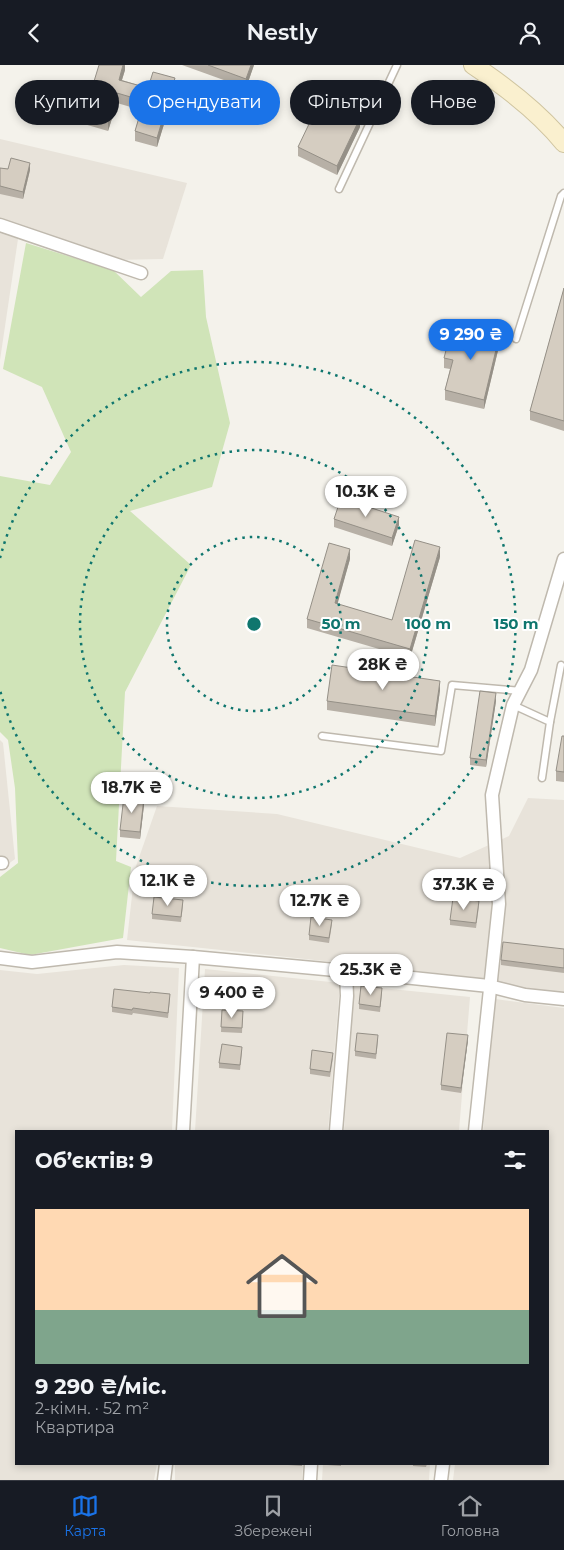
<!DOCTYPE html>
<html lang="uk">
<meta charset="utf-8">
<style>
body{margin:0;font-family:Montserrat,sans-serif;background:#242831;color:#f1f3f6;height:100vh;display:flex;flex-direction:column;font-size:19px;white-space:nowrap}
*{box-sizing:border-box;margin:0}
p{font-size:16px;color:#9ea1a6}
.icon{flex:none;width:28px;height:28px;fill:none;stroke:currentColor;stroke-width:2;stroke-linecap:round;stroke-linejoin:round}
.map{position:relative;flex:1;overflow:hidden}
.side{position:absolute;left:15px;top:1065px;width:534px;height:335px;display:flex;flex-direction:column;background:#171b24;border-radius:0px;box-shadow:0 2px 8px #0003}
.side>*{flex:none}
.top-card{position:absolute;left:15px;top:15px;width:535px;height:45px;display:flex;gap:10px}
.price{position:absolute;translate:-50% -42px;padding:0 11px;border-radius:18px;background:#fff;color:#222;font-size:16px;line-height:32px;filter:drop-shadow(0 1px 2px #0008)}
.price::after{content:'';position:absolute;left:50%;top:30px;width:15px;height:11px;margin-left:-8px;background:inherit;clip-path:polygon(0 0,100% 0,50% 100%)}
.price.active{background:#1a73e8;color:#fff}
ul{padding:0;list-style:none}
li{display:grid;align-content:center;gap:10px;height:265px;padding:0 20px}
li span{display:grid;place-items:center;height:155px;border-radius:0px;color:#555}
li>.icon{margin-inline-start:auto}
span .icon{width:90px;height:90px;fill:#fffc;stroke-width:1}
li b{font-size:21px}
h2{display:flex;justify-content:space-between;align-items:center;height:60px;padding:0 20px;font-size:21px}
.pill{padding:0 18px;border-radius:22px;background:#171b24;box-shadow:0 2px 8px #0003;font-size:18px;line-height:45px}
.pill.active{background:#1a73e8;color:#fff}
header{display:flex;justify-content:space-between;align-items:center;height:65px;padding:0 20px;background:#171b24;font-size:22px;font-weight:600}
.menu{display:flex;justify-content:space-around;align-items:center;height:70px;border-top:1px solid #363941;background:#171b24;font-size:14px;color:#9ea1a6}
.menu a{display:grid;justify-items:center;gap:2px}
.menu .active{color:#1a73e8}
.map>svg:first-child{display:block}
</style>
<header><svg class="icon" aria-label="back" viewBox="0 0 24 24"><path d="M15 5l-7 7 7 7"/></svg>Nestly<svg class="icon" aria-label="person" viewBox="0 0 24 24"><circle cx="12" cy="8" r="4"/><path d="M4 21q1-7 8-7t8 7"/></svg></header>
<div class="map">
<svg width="564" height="1415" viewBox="0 0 564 1415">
<rect width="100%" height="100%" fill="#f4f2eb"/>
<g fill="#e8e3da">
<path d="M0 74 187 118 163 194 115 195 0 153Z"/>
<path d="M0 168 18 174 0 295Z"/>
<path d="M0 675 3 678 15 794 0 805Z"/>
<path d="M528 733 564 735V928L525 925 473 912 127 875 135 804 157 741 277 749 460 793 509 771Z"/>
<path d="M124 900 179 903 172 1066H16V1399H157L154 1415H0V905L37 909Z"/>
<path d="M205 904 340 918 328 1066H195Z"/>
<path d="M352 920 470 932 459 1066H344L353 936Z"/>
<path d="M495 934 564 943V1415H453L455 1399H548V1066H483Z"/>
<path d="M175 1399H303L302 1415H175Z"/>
<path d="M323 1399H430L429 1415H322Z"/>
</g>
<path fill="#d0e4b8" d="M26 178 113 205 141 232 171 206 203 205 206 252 230 358 212 422 130 446 191 500 125 627 116 796 131 802 123 873 30 890 0 883V812L18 798 15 723 8 675 0 667V411L50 420 71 387 42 322 3 304Z"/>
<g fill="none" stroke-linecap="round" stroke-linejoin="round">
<defs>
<g id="service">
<path d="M339 124 397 0"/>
<path d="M516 274 561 131 564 128"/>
<path d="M513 640 550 657 542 713"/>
<path d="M550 657 561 600"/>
<path d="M322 671 441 686 452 620 521 626"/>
</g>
<g id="minor">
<path d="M0 160 141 208"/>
<path d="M0 798H2"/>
<path d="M0 893 32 897 117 887 193 892 346 906 489 921 525 930 564 934"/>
<path d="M183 1066 193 892"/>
<path d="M336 1066 347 931 346 906"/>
<path d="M475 1066 499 839 492 730 513 640 531 605 564 494"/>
<path d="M164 1415 166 1399"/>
<path d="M310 1415 311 1399"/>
<path d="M441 1415 443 1399"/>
</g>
<path id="secondary" d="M473 0C506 22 539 47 564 78"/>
</defs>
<use href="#service" stroke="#bfb9ae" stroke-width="9"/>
<use href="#minor" stroke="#bfb9ae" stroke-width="15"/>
<use href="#secondary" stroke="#cfc49f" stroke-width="20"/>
<use href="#service" stroke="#fff" stroke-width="6"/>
<use href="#minor" stroke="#fff" stroke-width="12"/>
<use href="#secondary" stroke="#faf0cf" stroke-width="18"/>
</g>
<g fill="#b7b0a6">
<path d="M125 0V5L122 15 148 23H175L157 82 135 76V66L141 45 117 38 108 66 84 59V49Z"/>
<path d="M182 0H254L246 23Z"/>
<path d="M360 62 337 110 298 91V82Z"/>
<path d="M0 103 8 104 30 105 23 134 0 129Z"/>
<path d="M564 223V366L530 355V346Z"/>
<path d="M459 273 500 277 484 344 445 335V325L450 304 444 303V293Z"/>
<path d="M334 454 399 460 392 481 334 462Z"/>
<path d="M440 492 410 593 307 563V554L350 494 337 539 392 555Z"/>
<path d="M440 625 435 661 327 645V636Z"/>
<path d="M496 636 486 702 470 700V693Z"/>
<path d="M564 671V717L556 716V706Z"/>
<path d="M144 740 140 774 120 772V765Z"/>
<path d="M183 840 181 857 152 854V849Z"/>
<path d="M479 841 476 863 450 860V855Z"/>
<path d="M332 859 329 878 309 875V870Z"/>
<path d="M564 884V908L501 900V895Z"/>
<path d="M382 928 380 947 359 944V939Z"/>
<path d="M170 934 168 953 133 948 132 950 112 947V942Z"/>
<path d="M222 945 243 946 242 968 221 967Z"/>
<path d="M378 975 376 994 355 991V986Z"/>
<path d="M468 975 461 1028 441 1025V1020Z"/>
<path d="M242 987 240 1005 219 1003V998Z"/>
<path d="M333 993 330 1012 310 1009V1004Z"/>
<path d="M288 1399H302V1401L288 1400Z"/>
<path d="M327 1399H341V1401L327 1400Z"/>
<path d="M413 1399H427L426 1402 413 1401Z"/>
</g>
<g fill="#959087">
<path d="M123 0H125V5L119 24V15Z"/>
<path d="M251 0H254L246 23V14Z"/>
<path d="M175 13V23L157 82V73Z"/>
<path d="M117 28V38L108 66V56Z"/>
<path d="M360 53V62L337 110V101Z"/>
<path d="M30 98V105L23 134V127Z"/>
<path d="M500 268V277L484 344V335Z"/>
<path d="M399 452V460L392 481V473Z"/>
<path d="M440 482V492L410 593V584Z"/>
<path d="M350 484V494L335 548V538Z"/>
<path d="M440 616V625L435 661V651Z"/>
<path d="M496 628V636L486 702V695Z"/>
<path d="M144 733V740L140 774V767Z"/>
<path d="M468 970V975L461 1028V1023Z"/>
</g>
<g fill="#d5cdc1" stroke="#959087">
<path d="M99 0H123L119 15 148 23 153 7 175 13 157 73 135 66 144 36 117 28 108 56 84 49Z"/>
<path d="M208 0H251L246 14Z"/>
<path d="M321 34 360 53 337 101 298 82Z"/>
<path d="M11 93 30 98 23 127 0 121V103L8 104Z"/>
<path d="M564 223V356L530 346Z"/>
<path d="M462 258 500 268 484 335 445 325 453 295 444 293 450 270 459 273Z"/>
<path d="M341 433 399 452 392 473 334 454Z"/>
<path d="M415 475 440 482 410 584 307 554 329 478 350 484 335 538 392 555Z"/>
<path d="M332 600 440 616 435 651 327 636Z"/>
<path d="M480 626 496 628 486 695 470 693Z"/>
<path d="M562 671H564V707L556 706Z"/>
<path d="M124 731 144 733 140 767 120 765Z"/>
<path d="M154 832 183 835 181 852 152 849Z"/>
<path d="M453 833 479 836 476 858 450 855Z"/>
<path d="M311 852 332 855 329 873 309 870Z"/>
<path d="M503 877 564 884V903L501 895Z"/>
<path d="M361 921 382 923 380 942 359 939Z"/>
<path d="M114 924 150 928V927L170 929 168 948 133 943 132 945 112 942Z"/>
<path d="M222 945 243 946 242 963 221 962Z"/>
<path d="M357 968 378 970 376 989 355 986Z"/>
<path d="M447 968 468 970 461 1023 441 1020Z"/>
<path d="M222 979 242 982 240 1000 219 998Z"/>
<path d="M312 985 333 988 330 1007 310 1004Z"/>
</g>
<g fill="none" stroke="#0f766e" stroke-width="2.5" stroke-dasharray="2.5 5">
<circle cx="254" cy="559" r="87"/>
<circle cx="254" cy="559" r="174"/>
<path d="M0 493A262 262 0 1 1 0 625"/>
</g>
<circle cx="254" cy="559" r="8" fill="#0f766e" stroke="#fff" stroke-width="2.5"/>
<g font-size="15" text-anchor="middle" font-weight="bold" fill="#0f766e" stroke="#fff" stroke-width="4" stroke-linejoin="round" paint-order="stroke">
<text x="341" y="564">50 m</text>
<text x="428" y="564">100 m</text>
<text x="516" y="564">150 m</text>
</g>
</svg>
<b class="price active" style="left:471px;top:296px">9 290 ₴</b>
<b class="price" style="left:366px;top:453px">10.3K ₴</b>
<b class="price" style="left:383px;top:626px">28K ₴</b>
<b class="price" style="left:132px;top:749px">18.7K ₴</b>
<b class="price" style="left:168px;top:842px">12.1K ₴</b>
<b class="price" style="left:464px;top:846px">37.3K ₴</b>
<b class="price" style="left:320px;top:862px">12.7K ₴</b>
<b class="price" style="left:371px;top:931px">25.3K ₴</b>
<b class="price" style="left:232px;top:954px">9 400 ₴</b>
<div class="top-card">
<a class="pill">Купити</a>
<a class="pill active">Орендувати</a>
<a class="pill">Фільтри</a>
<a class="pill">Нове</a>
</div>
<section class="side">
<h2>Об’єктів: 9<svg class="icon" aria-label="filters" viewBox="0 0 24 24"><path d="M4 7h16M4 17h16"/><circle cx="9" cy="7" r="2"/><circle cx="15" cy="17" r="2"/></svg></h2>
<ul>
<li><span style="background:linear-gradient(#ffd9b3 65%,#7fa58c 0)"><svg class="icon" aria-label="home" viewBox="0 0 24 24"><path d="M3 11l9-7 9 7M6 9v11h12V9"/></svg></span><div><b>9 290 ₴/міс.</b><p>2-кімн. · 52 m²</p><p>Квартира</p></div></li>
</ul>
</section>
</div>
<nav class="menu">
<a class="active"><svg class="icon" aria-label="map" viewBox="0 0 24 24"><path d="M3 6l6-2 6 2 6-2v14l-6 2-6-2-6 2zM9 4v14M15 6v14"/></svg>Карта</a>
<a><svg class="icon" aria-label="saved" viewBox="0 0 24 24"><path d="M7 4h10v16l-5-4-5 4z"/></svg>Збережені</a>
<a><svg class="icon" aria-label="home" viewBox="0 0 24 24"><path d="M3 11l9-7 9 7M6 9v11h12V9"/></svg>Головна</a>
</nav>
